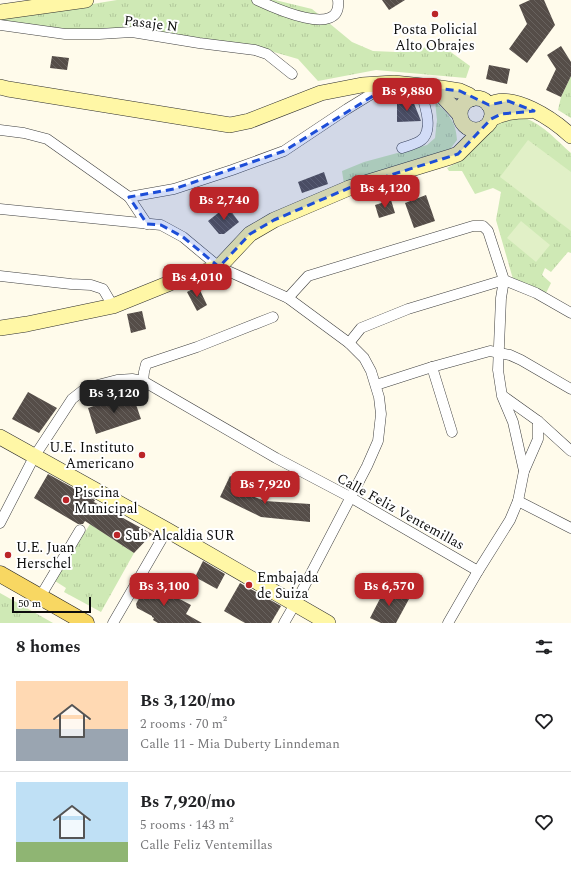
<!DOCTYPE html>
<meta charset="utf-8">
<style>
body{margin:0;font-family:Spectral,serif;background:#f2f2f2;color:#202124;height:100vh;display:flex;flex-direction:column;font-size:15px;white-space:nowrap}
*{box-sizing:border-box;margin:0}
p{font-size:13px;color:#757577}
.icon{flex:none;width:22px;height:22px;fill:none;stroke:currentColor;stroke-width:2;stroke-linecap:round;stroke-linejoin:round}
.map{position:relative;height:623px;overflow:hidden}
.details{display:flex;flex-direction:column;background:#fff;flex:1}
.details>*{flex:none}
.scale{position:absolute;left:12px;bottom:10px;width:79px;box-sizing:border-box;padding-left:4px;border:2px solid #0c0c0c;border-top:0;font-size:11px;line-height:14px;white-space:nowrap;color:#0c0c0c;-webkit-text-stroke:3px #fff;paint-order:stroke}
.price{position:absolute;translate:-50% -34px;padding:0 9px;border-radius:8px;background:#bb2529;color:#fff;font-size:13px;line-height:26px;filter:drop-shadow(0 1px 2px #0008)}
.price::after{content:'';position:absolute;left:50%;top:24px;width:12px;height:9px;margin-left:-6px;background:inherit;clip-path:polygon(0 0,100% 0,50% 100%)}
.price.current{background:#222;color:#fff}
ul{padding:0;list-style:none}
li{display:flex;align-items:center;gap:12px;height:100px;padding:0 16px}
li+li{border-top:1px solid #e0e0e0}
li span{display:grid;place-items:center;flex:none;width:112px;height:80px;border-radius:0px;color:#555}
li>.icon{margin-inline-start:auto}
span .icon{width:48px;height:48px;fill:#fffc;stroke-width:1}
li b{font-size:17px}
h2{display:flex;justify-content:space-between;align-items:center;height:48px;padding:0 16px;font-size:17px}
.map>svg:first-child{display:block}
</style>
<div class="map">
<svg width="571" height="623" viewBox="0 0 571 623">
<defs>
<pattern id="grass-tufts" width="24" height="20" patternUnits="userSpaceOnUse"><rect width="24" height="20" fill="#cfe9b5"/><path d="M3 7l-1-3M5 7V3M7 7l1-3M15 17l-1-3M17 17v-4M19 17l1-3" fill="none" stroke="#b1c79a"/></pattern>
<pattern id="building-back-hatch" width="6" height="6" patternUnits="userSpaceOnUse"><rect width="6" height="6" fill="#554d48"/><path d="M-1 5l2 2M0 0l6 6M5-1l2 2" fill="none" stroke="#68625e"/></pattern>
</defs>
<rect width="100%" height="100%" fill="#fffbeb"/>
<g fill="url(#grass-tufts)">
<path d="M117 0H275L312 9 352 42 373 51 396 52 441 45 470 66 466 78 376 70 318 81 298 59 253 46 83 31 0 21V19Z"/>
<path d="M571 76V118L558 110 561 97Z"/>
<path d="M435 101C449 115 456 121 457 140L451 148 437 156 344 184 342 171 364 162 427 145 435 138 437 120Z"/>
<path d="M521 117C541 122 556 140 571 153V253L568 252 551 272 545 268 542 275 551 283 545 295 513 279 496 220 501 192 493 188 475 194 462 171H449L447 168 460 161 496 125 505 119Z"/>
<path d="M90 524 134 553 101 612 64 592 66 588 55 581Z"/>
<path d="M0 593 53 623H0Z"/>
</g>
<g fill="#e1f0c7">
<path d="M528 140 571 172V231L500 177Z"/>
<path d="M521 221 550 245 536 262 507 238Z"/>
</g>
<g fill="url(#building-back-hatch)">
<path d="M382 0H405L389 10Z"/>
<path d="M530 0H544L555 25 527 63 509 49 527 24 519 5Z"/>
<path d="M561 46 571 62V76L561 97 546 90 556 69 547 55Z"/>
<path d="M52 56 69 58 67 70 50 68Z"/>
<path d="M489 65 510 69 507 84 486 79Z"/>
<path d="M413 101 421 121 397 122V102Z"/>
<path d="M324 172 328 184 302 193 298 182Z"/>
<path d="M426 195 435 221 414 228 405 203Z"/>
<path d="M391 200 395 213 379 218 375 205Z"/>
<path d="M227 206 239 222 224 234H219L208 221Z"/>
<path d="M198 286 207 305 197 311 187 292Z"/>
<path d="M142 311 146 329 131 333 127 314Z"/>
<path d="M28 392 57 408 39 433 12 419Z"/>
<path d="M132 393 141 419 96 434 88 408Z"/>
<path d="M48 474 95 500 94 502 152 534 134 553 85 521 83 524H78L34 498Z"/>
<path d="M230 476 241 481 236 490 265 501 310 504V522L261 517 220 497Z"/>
<path d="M203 561 225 574 217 589 195 577Z"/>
<path d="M149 583 191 605 186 614 202 623H158L153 620 154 618 152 617V616L137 608 136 604 145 587 147 588Z"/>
<path d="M240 583 281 606 271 623H245L224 611Z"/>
<path d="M386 587 409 599 396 623H381L370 618Z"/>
</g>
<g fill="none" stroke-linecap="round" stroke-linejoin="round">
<defs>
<g id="street">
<path d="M257 0C272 7 343 40 338 0"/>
<path d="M0 25 65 34H99L132 32 199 43 255 50 267 54 292 74"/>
<path d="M0 130 24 133 47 139 129 197 147 224"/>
<path d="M402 148C408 146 415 144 420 141 436 131 423 100 419 87"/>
<path d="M129 197 174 189 232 170 284 151 347 109 378 90 388 86"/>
<path d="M0 209 161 225 183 237 219 267 288 298 349 343 364 358 371 371 379 397 381 414 378 441 367 466 295 604 284 623"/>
<path d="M0 276 71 284 91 285 103 289 113 306"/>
<path d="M504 280 536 293 571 313"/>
<path d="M288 298 308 276 473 226H483L488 231 504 280 501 298 498 370 502 396 513 422 524 471"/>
<path d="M349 343 361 328 408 309 504 280"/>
<path d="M432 367 452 432"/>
<path d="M143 381 144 372 146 364 197 347 273 317"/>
<path d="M376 385 432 367 490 351 510 355 521 360 571 389"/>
<path d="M503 396 538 421 571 451"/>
<path d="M518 501 571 528"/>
<path d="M0 523 34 457 72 399 86 388 117 380 132 379 143 381 276 458 350 497 478 571"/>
<path d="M40 597 80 530"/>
<path d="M113 623 167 530"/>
<path d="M448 623 478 571 510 520 518 501 524 471 538 439V421"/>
</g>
<g id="secondary">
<path d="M0 12 86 0"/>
<path d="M0 87 8 89 230 125 249 121 321 93 362 85 394 83 441 88 460 91 469 95 471 99"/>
<path d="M435 88 460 115"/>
<circle cx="476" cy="114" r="16"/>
<path d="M489 105C512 91 554 120 571 136"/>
<path d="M491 119C504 112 515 111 529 111"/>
<path d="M0 328 27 324 113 306 170 283 219 267 250 234 274 220 349 188 450 157 458 154 484 128"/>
<path d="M0 437 167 530 328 623"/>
</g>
<path id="primary" d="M0 574 86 623"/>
</defs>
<use href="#street" stroke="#3f3f3f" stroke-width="11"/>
<use href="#secondary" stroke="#2e2e2e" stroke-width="16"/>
<use href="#primary" stroke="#1d1d1d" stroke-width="17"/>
<use href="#street" stroke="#fff" stroke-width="10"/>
<use href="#secondary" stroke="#fff7a6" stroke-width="15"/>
<use href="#primary" stroke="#f8d762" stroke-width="16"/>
</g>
<path fill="#1d4ed8" fill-opacity="0.2" stroke="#1d4ed8" stroke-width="3" stroke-dasharray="8 5" stroke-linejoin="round" d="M394 83 460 91 489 105 508 101 534 111 501 114 491 119 458 154 349 188 274 220 250 234 219 267 183 237 161 225 147 224 129 197 174 189 284 151Z"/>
<g fill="#bb2529" stroke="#fff" stroke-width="1.5">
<circle cx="435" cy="14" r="4"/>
<circle cx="142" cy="455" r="4"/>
<circle cx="66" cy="500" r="4"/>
<circle cx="117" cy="535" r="4"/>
<circle cx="8" cy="555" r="4"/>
<circle cx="249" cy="585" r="4"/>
</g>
<g text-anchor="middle" stroke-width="4" stroke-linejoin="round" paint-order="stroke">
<g font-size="14" fill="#0c0c0c" stroke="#fff">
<text transform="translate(151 23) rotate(7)" y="5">Pasaje N</text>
<text transform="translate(401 511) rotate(29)" y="5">Calle Feliz Ventemillas</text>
</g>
<g font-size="14" fill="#0c0c0c" stroke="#fff" text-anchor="start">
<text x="435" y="34" text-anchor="middle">Posta Policial<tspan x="435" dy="16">Alto Obrajes</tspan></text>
<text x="134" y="452" text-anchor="end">U.E. Instituto<tspan x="134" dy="16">Americano</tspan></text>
<text x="74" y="497">Piscina<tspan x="74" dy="16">Municipal</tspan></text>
<text x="125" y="540">Sub Alcaldia SUR</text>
<text x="16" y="552">U.E. Juan<tspan x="16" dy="16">Herschel</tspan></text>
<text x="257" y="582">Embajada<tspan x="257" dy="16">de Suiza</tspan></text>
</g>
</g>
</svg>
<div class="scale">50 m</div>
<b class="price" style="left:407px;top:112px">Bs 9,880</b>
<b class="price" style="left:385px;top:209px">Bs 4,120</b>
<b class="price" style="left:224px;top:221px">Bs 2,740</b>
<b class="price" style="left:197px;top:298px">Bs 4,010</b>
<b class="price current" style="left:114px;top:414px">Bs 3,120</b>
<b class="price" style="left:265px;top:505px">Bs 7,920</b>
<b class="price" style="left:164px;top:607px">Bs 3,100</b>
<b class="price" style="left:389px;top:607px">Bs 6,570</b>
</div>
<section class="details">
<h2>8 homes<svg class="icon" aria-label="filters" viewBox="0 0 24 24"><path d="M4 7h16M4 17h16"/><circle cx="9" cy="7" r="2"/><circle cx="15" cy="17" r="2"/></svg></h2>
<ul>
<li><span style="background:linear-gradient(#ffd9b3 60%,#9aa5b1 0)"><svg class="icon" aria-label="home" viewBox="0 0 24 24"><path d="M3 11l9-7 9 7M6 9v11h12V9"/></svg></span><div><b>Bs 3,120/mo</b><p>2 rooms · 70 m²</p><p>Calle 11 - Mia Duberty Linndeman</p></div><svg class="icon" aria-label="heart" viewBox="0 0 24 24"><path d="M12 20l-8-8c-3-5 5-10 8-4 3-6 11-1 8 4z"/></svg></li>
<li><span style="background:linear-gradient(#bfe0f5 75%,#8fb573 0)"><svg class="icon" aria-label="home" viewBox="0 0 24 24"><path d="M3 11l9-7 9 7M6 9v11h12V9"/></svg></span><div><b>Bs 7,920/mo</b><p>5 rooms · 143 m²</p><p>Calle Feliz Ventemillas</p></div><svg class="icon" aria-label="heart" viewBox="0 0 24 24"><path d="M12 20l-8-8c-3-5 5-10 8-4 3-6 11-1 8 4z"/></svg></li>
</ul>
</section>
